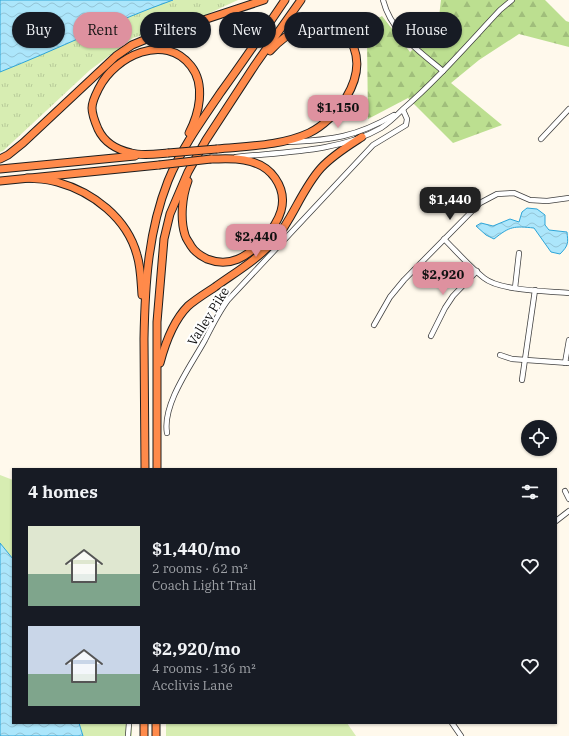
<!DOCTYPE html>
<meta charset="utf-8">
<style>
body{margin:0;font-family:"IBM Plex Serif",serif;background:#242831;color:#f1f3f6;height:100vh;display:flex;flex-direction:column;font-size:15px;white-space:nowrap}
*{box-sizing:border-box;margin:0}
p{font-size:13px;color:#9ea1a6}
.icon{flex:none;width:22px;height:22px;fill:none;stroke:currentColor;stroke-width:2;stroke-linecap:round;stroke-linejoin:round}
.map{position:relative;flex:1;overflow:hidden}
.details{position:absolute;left:12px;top:468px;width:545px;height:256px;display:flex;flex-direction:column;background:#171b24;border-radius:0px;box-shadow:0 1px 3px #0004}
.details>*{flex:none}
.guide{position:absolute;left:12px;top:12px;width:545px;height:36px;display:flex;gap:8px}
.buttons{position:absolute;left:521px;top:420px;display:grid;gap:8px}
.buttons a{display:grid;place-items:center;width:36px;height:36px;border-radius:50%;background:#171b24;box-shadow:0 1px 3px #0004;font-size:20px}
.price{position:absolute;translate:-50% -34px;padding:0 9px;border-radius:8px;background:#de919f;color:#111;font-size:13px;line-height:26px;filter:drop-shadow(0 1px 2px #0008)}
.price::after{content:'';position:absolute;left:50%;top:24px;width:12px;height:9px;margin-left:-6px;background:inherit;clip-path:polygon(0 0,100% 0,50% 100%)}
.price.active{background:#222;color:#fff}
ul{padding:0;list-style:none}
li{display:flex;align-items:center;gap:12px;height:100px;padding:0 16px}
li span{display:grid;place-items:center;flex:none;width:112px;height:80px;border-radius:0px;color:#555}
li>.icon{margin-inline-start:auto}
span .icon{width:48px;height:48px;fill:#fffc;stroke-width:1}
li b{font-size:17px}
h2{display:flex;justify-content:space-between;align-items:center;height:48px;padding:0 16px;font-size:17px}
.tag{padding:0 14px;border-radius:18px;background:#171b24;box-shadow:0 1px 3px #0004;font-size:14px;line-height:36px}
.tag.active{background:#de919f;color:#111}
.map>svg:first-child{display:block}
</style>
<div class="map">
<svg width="569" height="736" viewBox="0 0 569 736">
<defs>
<pattern id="grass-tufts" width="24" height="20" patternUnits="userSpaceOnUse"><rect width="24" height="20" fill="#d7edb2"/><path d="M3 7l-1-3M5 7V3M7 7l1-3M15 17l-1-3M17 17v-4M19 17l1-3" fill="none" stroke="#b7ca98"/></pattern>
<pattern id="forest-firs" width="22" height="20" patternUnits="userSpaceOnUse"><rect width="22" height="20" fill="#bcdf90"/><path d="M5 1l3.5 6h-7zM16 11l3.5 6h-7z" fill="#a0be7b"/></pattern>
<pattern id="water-waves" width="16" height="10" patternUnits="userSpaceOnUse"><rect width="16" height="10" fill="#ace6fb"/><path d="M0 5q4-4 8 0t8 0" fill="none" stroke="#93c4d6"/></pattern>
</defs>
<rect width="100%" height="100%" fill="#fff9ec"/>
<path fill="url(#grass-tufts)" d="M0 0H238L201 17 133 38 90 70 3 151 0 152Z"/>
<path fill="url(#forest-firs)" d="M441 0H545L566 21 569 22V47L519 34 479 60 451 83 502 125 453 143 408 98 368 119 367 41 360 29 382 16 410 52 438 25Z"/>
<g fill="#d7edb2">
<path d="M0 475 13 480V559L0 543Z"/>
<path d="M79 723H132V736H83Z"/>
<path d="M166 723H347L356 736H166Z"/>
</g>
<g fill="url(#water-waves)" stroke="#2da5d8">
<path d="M0 0H173C114 21 58 49 0 72Z"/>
<path d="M527 208 537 209 545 215V225L549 230 567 232C568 243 569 245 560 254L551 252 534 228C514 226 510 226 494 239L486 235 476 226 481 223 493 226 510 219 519 222 522 212Z"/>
<path d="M0 543 13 559V723H79L83 736H0Z"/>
</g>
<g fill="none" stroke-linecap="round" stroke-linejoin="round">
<defs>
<g id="minor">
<path d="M383 0C391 32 419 51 443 71"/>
<path d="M541 139 569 109"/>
<path d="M289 142C332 140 356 137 394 115"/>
<path d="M236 157C282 152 340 152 381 128 389 123 396 116 402 110 437 80 468 44 500 10L512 0"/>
<path d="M444 239C457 252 470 267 484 278 500 291 548 291 569 293"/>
<path d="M515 288 519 253"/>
<path d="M374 325 390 297 404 280 480 203 497 194 514 193 530 200 547 201 569 198"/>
<path d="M431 336 445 308 453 296 477 271"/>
<path d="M500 355 512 359 569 363"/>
<path d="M565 363 569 340"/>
<path d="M522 380 535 290"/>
<path d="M167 433C162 404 192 364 205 340 212 326 219 312 228 300L373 145 406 125 407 119 403 110"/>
<path d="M565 491 569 499"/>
<path d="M556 521 569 511"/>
<path d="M452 723 461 736"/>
<path d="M128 736 129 723"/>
</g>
<g id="highway">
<path d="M217 149C247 146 281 146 309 133 336 120 366 80 354 48 352 41 346 34 339 30 315 15 286 33 270 51"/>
<path d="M168 153C156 154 142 156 131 153 117 150 104 142 98 129 95 122 92 115 92 108 92 101 96 94 99 88 115 56 165 32 191 66 206 85 199 114 189 133"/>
<path d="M0 159 8 155 23 143 116 56 132 45 149 38 264 0"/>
<path d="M0 169 135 156"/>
<path d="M27 178C37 179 48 179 57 182 93 192 127 218 137 255 141 268 141 282 142 295"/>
<path d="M0 181 159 165"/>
<path d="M188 181C182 197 180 219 185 235 186 239 189 242 191 246 194 251 201 256 207 259 230 268 247 257 263 240 279 222 291 201 275 178 268 168 256 162 244 160 233 158 221 159 211 159"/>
<path d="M160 363C165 344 173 321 188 306 196 299 206 293 215 287 236 272 258 259 275 240 293 218 302 189 321 168 333 155 348 146 362 137"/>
<path d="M145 469C145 425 144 382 144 339 145 284 148 232 168 181 181 149 202 120 221 92 243 62 264 31 285 0"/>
<path d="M157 469V322L164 239 170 214 188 172 206 140 255 65 301 0"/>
<path d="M144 736V723"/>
<path d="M156 736V723"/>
</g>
</defs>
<use href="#minor" stroke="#404040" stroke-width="6"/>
<use href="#highway" stroke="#1e1e1e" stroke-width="9"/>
<use href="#minor" stroke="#fff" stroke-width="4.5"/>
<use href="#highway" stroke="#ff8a4a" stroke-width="7"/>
<defs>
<g id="highway-bridge">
<path d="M168 153 217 149"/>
<path d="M159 165 211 159"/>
</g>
</defs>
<use href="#highway-bridge" stroke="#1e1e1e" stroke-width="9" stroke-linecap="butt"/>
<use href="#highway-bridge" stroke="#ff8a4a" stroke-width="7"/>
</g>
<g text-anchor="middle" stroke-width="4" stroke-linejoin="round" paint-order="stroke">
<g font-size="13" fill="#0d0d0d" stroke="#fff">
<text transform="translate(208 316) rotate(-58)" y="5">Valley Pike</text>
</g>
</g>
</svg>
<div class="buttons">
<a><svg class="icon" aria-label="locate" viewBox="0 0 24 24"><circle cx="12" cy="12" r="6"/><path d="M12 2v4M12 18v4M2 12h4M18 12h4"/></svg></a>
</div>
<b class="price" style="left:338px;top:129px">$1,150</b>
<b class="price active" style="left:450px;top:221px">$1,440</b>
<b class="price" style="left:256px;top:258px">$2,440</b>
<b class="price" style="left:443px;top:296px">$2,920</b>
<div class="guide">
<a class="tag">Buy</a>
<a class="tag active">Rent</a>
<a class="tag">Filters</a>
<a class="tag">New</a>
<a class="tag">Apartment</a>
<a class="tag">House</a>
</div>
<section class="details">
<h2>4 homes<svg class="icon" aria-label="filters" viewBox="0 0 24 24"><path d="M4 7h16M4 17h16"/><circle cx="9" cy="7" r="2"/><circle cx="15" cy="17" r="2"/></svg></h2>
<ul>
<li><span style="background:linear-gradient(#dfe7d0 60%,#7fa58c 0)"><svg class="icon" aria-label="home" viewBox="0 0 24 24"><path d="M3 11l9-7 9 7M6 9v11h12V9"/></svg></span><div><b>$1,440/mo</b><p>2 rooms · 62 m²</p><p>Coach Light Trail</p></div><svg class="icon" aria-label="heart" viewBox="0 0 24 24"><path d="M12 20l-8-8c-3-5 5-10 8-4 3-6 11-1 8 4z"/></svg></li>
<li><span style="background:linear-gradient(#c9d6e8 60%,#7fa58c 0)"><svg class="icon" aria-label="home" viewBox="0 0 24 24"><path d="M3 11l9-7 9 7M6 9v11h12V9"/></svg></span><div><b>$2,920/mo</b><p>4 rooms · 136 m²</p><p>Acclivis Lane</p></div><svg class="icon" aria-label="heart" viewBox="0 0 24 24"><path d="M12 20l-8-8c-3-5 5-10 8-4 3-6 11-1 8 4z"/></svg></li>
</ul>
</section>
</div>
